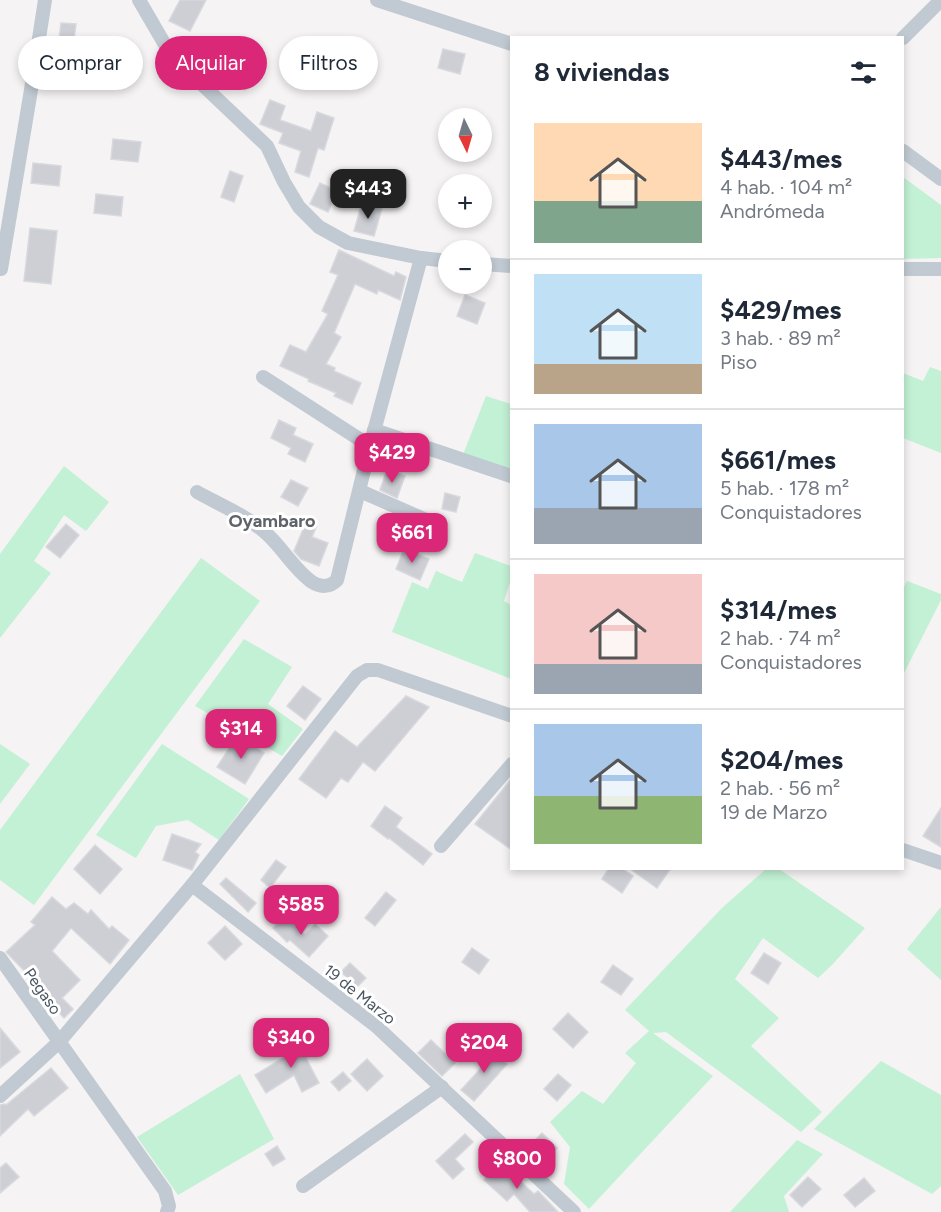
<!DOCTYPE html>
<html lang="es">
<meta charset="utf-8">
<style>
body{margin:0;font-family:Figtree,sans-serif;background:#f2f2f3;color:#1f2937;height:100vh;display:flex;flex-direction:column;font-size:22px;white-space:nowrap}
*{box-sizing:border-box;margin:0}
p{font-size:20px;color:#747a83}
.icon{flex:none;width:33px;height:33px;fill:none;stroke:currentColor;stroke-width:2;stroke-linecap:round;stroke-linejoin:round}
.map{position:relative;flex:1;overflow:hidden}
.details{position:absolute;left:510px;top:36px;width:394px;height:834px;display:flex;flex-direction:column;background:#fff;border-radius:0px;box-shadow:0 3px 9px #0003}
.details>*{flex:none}
.top-card{position:absolute;left:18px;top:36px;width:402px;height:54px;display:flex;gap:12px}
.needle{width:39px;rotate:175deg}
.tools{position:absolute;left:438px;top:108px;display:grid;gap:12px}
.tools a{display:grid;place-items:center;width:54px;height:54px;border-radius:50%;background:#fff;box-shadow:0 3px 9px #0003;font-size:30px}
.price{position:absolute;translate:-50% -51px;padding:0 14px;border-radius:12px;background:#db2777;color:#fff;font-size:20px;line-height:39px;filter:drop-shadow(0 2px 3px #0008)}
.price::after{content:'';position:absolute;left:50%;top:36px;width:18px;height:14px;margin-left:-9px;background:inherit;clip-path:polygon(0 0,100% 0,50% 100%)}
.price.current{background:#222;color:#fff}
ul{padding:0;list-style:none}
li{display:flex;align-items:center;gap:18px;height:150px;padding:0 24px}
li+li{border-top:2px solid #e0e1e3}
li span{display:grid;place-items:center;flex:none;width:168px;height:120px;border-radius:0px;color:#555}
li>.icon{margin-inline-start:auto}
span .icon{width:72px;height:72px;fill:#fffc;stroke-width:1}
li b{font-size:26px}
h2{display:flex;justify-content:space-between;align-items:center;height:72px;padding:0 24px;font-size:26px}
.tag{padding:0 21px;border-radius:27px;background:#fff;box-shadow:0 3px 9px #0003;font-size:21px;line-height:54px}
.tag.current{background:#db2777;color:#fff}
.map>svg:first-child{display:block}
</style>
<div class="map">
<svg width="941" height="1212" viewBox="0 0 941 1212">
<rect width="100%" height="100%" fill="#f5f3f3"/>
<g fill="#c3f1d5">
<path d="M903 177 941 205V258L903 259Z"/>
<path d="M930 367 941 371V453L903 438V373L923 381Z"/>
<path d="M486 396 511 404V471L462 457Z"/>
<path d="M64 466 109 502 86 531 64 515 34 561 51 573 0 638V554Z"/>
<path d="M475 553 511 566V579L504 601 511 605V679L392 632 412 582 428 589 436 571 462 582Z"/>
<path d="M201 558 260 601 34 905 0 880V830Z"/>
<path d="M907 581 941 594V600L903 675V589Z"/>
<path d="M244 639 292 667 268 704 303 729 282 756 195 706Z"/>
<path d="M0 744 30 764 0 804Z"/>
<path d="M162 744 249 799 219 840 188 820 156 826 136 858 96 835Z"/>
<path d="M766 869H779L865 928 832 965 818 978 763 938 735 979 779 1018 751 1046 822 1112 801 1132 666 1032 653 1033 713 1076 589 1209 564 1184 570 1147 550 1122 582 1091 603 1104 636 1063 625 1053 649 1031 625 1010 722 908Z"/>
<path d="M941 907V980L907 949Z"/>
<path d="M881 1061 941 1095V1186L932 1194 814 1129Z"/>
<path d="M240 1074 274 1139 178 1195 137 1137Z"/>
<path d="M797 1140 823 1154 784 1196 789 1212H730Z"/>
</g>
<g fill="#cdcfd5" stroke="#d7d9de" stroke-width="1.5">
<path d="M180 0H206L190 31 169 21Z"/>
<path d="M61 23 76 24 73 48 58 47Z"/>
<path d="M244 38 263 52 238 88 218 74Z"/>
<path d="M443 49 465 54 460 74 438 68Z"/>
<path d="M270 100 285 106 280 120 311 131 317 112 334 118 324 150 318 148 309 177 295 172 301 151 279 143 283 133 260 124Z"/>
<path d="M113 139 141 142 138 162 111 159Z"/>
<path d="M33 163 61 166 59 186 31 183Z"/>
<path d="M230 171 243 176 234 202 221 197Z"/>
<path d="M320 183 337 191 328 212 310 204Z"/>
<path d="M96 194 123 197 121 216 94 213Z"/>
<path d="M362 203 382 208 374 236 354 231Z"/>
<path d="M30 228 57 231 51 284 24 281Z"/>
<path d="M339 250 394 276 396 272 406 277 400 300 378 290 377 294 355 284 334 333 341 337 326 364 335 368 334 371 361 383 352 404 334 396 336 393 308 381 309 379 280 366 290 345 306 352 328 314 322 311 338 275 330 272Z"/>
<path d="M465 295 485 303 477 324 457 316Z"/>
<path d="M279 420 296 428 293 435 313 444 305 462 288 454 291 448 271 438Z"/>
<path d="M387 470 405 476 397 498 380 490Z"/>
<path d="M291 480 308 488 298 506 281 497Z"/>
<path d="M445 493 460 497 456 512 442 509Z"/>
<path d="M307 520 317 525 312 537 328 543 319 566 301 559 294 551Z"/>
<path d="M66 524 79 535 60 558 46 547Z"/>
<path d="M404 549 429 559 420 580 396 569Z"/>
<path d="M303 686 321 699 305 720 287 706Z"/>
<path d="M406 696 429 707 375 771 363 762 348 782 341 778 326 798 299 779 335 731 357 747Z"/>
<path d="M237 736 264 753 245 784 217 767Z"/>
<path d="M512 778V850L475 824Z"/>
<path d="M385 806 402 818 396 827 432 854 423 865 389 838 388 839 371 826Z"/>
<path d="M941 808V847L923 836Z"/>
<path d="M172 834 201 844 195 852 199 855 192 870 163 860Z"/>
<path d="M95 845 122 869 100 894 74 869Z"/>
<path d="M276 860 286 867 270 888 261 880Z"/>
<path d="M609 868H621L633 876 622 893 602 879Z"/>
<path d="M629 868H671L657 888Z"/>
<path d="M226 878 256 903 248 912 220 884Z"/>
<path d="M386 892 396 900 375 926 365 918Z"/>
<path d="M52 897 66 909 74 903 88 914 91 910 109 929 112 926 129 940 110 964 71 928 52 951 80 980 62 998 73 1009 64 1018 41 993 44 991 6 952 35 925 31 922Z"/>
<path d="M285 916 305 935 315 924 328 936 309 957 290 940 287 942 273 928Z"/>
<path d="M225 926 242 944 225 960 208 943Z"/>
<path d="M472 948 489 960 479 974 462 962Z"/>
<path d="M764 953 781 963 768 984 751 973Z"/>
<path d="M350 963 366 978 357 987 341 972Z"/>
<path d="M613 965 633 979 621 995 601 982Z"/>
<path d="M568 1013 588 1032 573 1048 553 1029Z"/>
<path d="M0 1028 20 1052 0 1068Z"/>
<path d="M314 1039 320 1050 306 1058 319 1083 302 1092 294 1075 266 1093 255 1075Z"/>
<path d="M431 1040 455 1063 442 1076 418 1053Z"/>
<path d="M488 1048 507 1064 474 1101 461 1090 483 1066 477 1060Z"/>
<path d="M367 1059 383 1076 367 1091 351 1074Z"/>
<path d="M51 1068 68 1088 34 1116 28 1109 0 1136V1105L5 1104 6 1105Z"/>
<path d="M343 1072 351 1081 339 1091 331 1082Z"/>
<path d="M558 1074 571 1085 557 1101 544 1089Z"/>
<path d="M542 1133 557 1148 546 1159 531 1144Z"/>
<path d="M465 1134 473 1142 455 1159 464 1169 453 1179 436 1161Z"/>
<path d="M277 1146 285 1159 273 1166 265 1154Z"/>
<path d="M500 1162 534 1194 538 1191 558 1212H530L514 1194 507 1201 484 1180Z"/>
<path d="M6 1163 19 1177 0 1193V1168Z"/>
<path d="M808 1177 821 1189 802 1207 790 1195Z"/>
<path d="M864 1178 875 1191 855 1207 844 1195Z"/>
</g>
<g fill="none" stroke-linecap="round" stroke-linejoin="round">
<g stroke="#c1cad2" stroke-width="14">
<path d="M139 0 171 55 267 146 284 182 299 207 319 227 348 243 421 258 448 261"/>
<path d="M377 0 512 44"/>
<path d="M903 38 941 0"/>
<path d="M903 151 941 179"/>
<path d="M482 264 512 266"/>
<path d="M1 269 30 96 45 0"/>
<path d="M903 269H941"/>
<path d="M263 377 370 446"/>
<path d="M374 430 511 476"/>
<path d="M360 491 426 520"/>
<path d="M197 492C220 505 248 516 268 535 283 549 295 570 312 582 321 588 330 587 337 580L370 446 421 258"/>
<path d="M441 846 512 764"/>
<path d="M903 850 941 863"/>
<path d="M192 885 357 676 367 670H378L512 716"/>
<path d="M0 958 165 1191 169 1206 167 1212"/>
<path d="M0 1096 59 1042 192 885 376 1026 574 1212"/>
<path d="M303 1186 442 1087"/>
</g>
</g>
<g text-anchor="middle" stroke-width="6" stroke-linejoin="round" paint-order="stroke">
<g font-size="16" fill="#4a5661" stroke="#fff">
<text transform="translate(43 991) rotate(55)" y="6">Pegaso</text>
<text transform="translate(360 994) rotate(38)" y="6">19 de Marzo</text>
</g>
<g font-size="18" font-weight="bold" fill="#5f6368" stroke="#fff">
<text x="272" y="527">Oyambaro</text>
</g>
</g>
</svg>
<div class="tools">
<a><svg class="needle" viewBox="-14 -14 28 28"><path d="M0-13l5 13h-10z" fill="#e53935"/><path d="M0 13l5-13h-10z" fill="#747a83"/></svg></a>
<a>+</a>
<a>−</a>
</div>
<b class="price current" style="left:368px;top:220px">$443</b>
<b class="price" style="left:392px;top:484px">$429</b>
<b class="price" style="left:412px;top:564px">$661</b>
<b class="price" style="left:241px;top:760px">$314</b>
<b class="price" style="left:301px;top:936px">$585</b>
<b class="price" style="left:291px;top:1069px">$340</b>
<b class="price" style="left:484px;top:1074px">$204</b>
<b class="price" style="left:517px;top:1190px">$800</b>
<div class="top-card">
<a class="tag">Comprar</a>
<a class="tag current">Alquilar</a>
<a class="tag">Filtros</a>
</div>
<section class="details">
<h2>8 viviendas<svg class="icon" aria-label="filters" viewBox="0 0 24 24"><path d="M4 7h16M4 17h16"/><circle cx="9" cy="7" r="2"/><circle cx="15" cy="17" r="2"/></svg></h2>
<ul>
<li><span style="background:linear-gradient(#ffd9b3 65%,#7fa58c 0)"><svg class="icon" aria-label="home" viewBox="0 0 24 24"><path d="M3 11l9-7 9 7M6 9v11h12V9"/></svg></span><div><b>$443/mes</b><p>4 hab. · 104 m²</p><p>Andrómeda</p></div></li>
<li><span style="background:linear-gradient(#bfe0f5 75%,#b9a48a 0)"><svg class="icon" aria-label="home" viewBox="0 0 24 24"><path d="M3 11l9-7 9 7M6 9v11h12V9"/></svg></span><div><b>$429/mes</b><p>3 hab. · 89 m²</p><p>Piso</p></div></li>
<li><span style="background:linear-gradient(#a9c7e8 70%,#9aa5b1 0)"><svg class="icon" aria-label="home" viewBox="0 0 24 24"><path d="M3 11l9-7 9 7M6 9v11h12V9"/></svg></span><div><b>$661/mes</b><p>5 hab. · 178 m²</p><p>Conquistadores</p></div></li>
<li><span style="background:linear-gradient(#f6c9c9 75%,#9aa5b1 0)"><svg class="icon" aria-label="home" viewBox="0 0 24 24"><path d="M3 11l9-7 9 7M6 9v11h12V9"/></svg></span><div><b>$314/mes</b><p>2 hab. · 74 m²</p><p>Conquistadores</p></div></li>
<li><span style="background:linear-gradient(#a9c7e8 60%,#8fb573 0)"><svg class="icon" aria-label="home" viewBox="0 0 24 24"><path d="M3 11l9-7 9 7M6 9v11h12V9"/></svg></span><div><b>$204/mes</b><p>2 hab. · 56 m²</p><p>19 de Marzo</p></div></li>
</ul>
</section>
</div>
